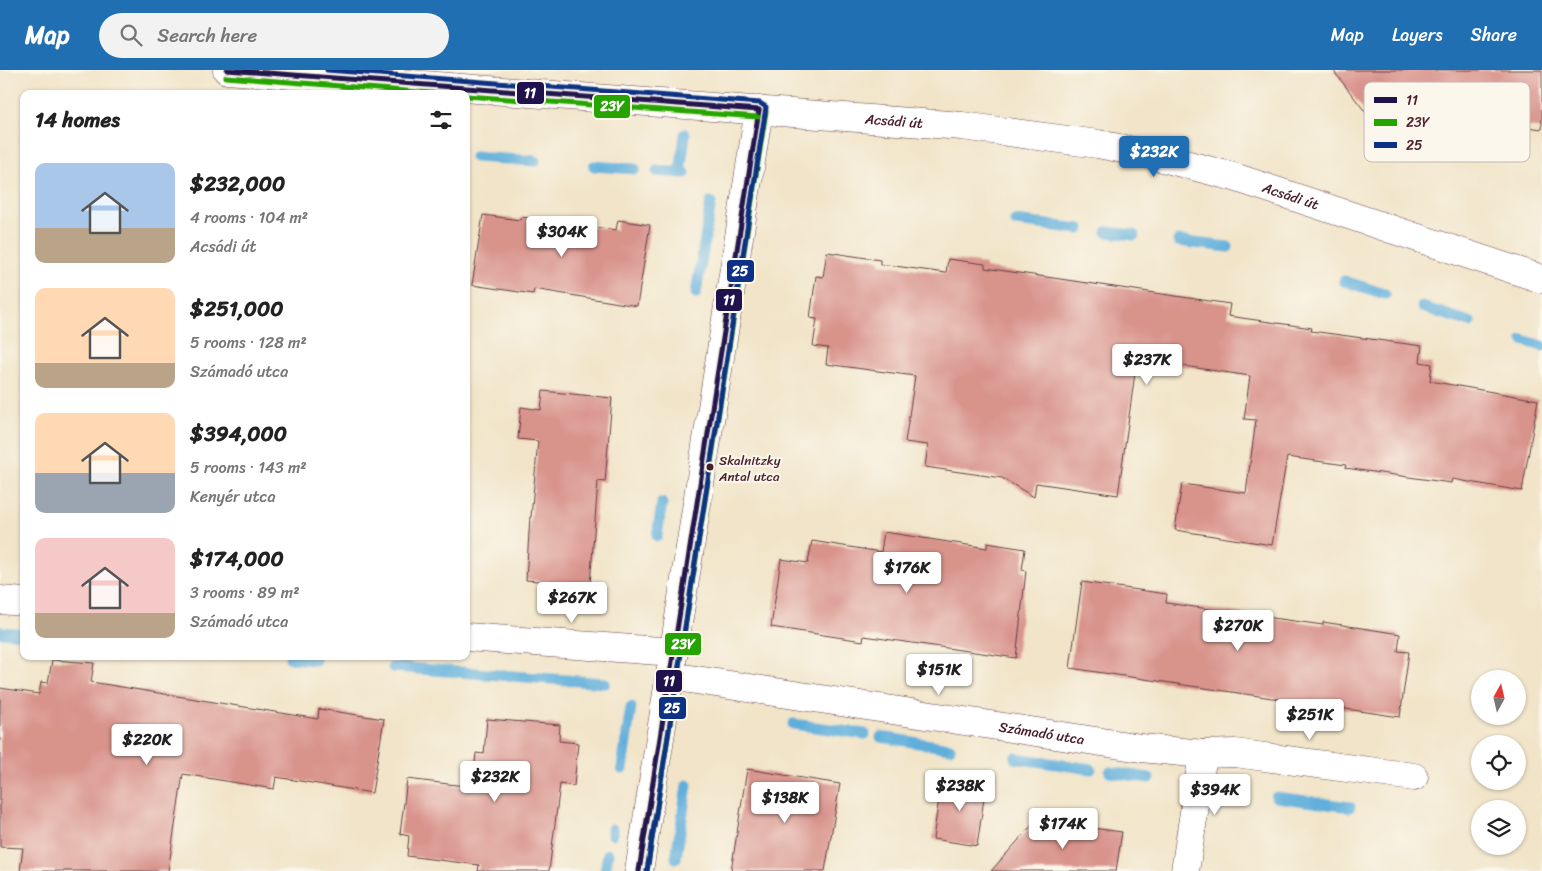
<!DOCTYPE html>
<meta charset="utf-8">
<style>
body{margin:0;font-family:Sriracha,sans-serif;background:#f2f2f2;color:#222;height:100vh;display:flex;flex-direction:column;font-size:19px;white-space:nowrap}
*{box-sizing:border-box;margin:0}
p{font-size:16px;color:#767676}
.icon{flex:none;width:28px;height:28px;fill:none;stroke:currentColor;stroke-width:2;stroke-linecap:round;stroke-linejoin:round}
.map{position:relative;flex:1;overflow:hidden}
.side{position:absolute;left:20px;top:20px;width:450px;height:570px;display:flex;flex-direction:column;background:#fff;border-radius:10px;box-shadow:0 1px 4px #0004}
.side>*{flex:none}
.needle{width:32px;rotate:8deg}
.buttons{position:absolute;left:1471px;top:600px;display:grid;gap:10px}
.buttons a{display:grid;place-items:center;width:55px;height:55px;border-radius:50%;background:#fff;box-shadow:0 1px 4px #0004;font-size:25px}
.price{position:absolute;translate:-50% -42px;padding:0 11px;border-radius:5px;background:#fff;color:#222;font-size:16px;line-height:32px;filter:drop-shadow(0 1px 2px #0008)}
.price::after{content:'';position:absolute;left:50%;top:30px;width:15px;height:11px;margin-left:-8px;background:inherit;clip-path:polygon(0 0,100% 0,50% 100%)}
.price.on{background:#1f6fb2;color:#fff}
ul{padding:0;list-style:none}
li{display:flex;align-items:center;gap:15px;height:125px;padding:0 15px}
li span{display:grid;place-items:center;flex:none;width:140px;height:100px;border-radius:10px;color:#555}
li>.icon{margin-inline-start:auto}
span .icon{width:60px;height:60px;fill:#fffc;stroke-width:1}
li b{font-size:21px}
h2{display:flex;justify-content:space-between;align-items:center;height:60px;padding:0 15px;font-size:21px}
header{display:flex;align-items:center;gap:30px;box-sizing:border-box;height:70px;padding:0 25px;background:#1f6fb2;color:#fff}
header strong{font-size:24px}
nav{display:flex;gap:28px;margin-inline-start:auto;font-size:18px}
.search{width:350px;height:45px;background:#f2f2f2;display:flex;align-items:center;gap:12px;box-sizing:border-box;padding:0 18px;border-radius:28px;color:#767676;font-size:19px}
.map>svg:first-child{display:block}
</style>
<header>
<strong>Map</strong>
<div class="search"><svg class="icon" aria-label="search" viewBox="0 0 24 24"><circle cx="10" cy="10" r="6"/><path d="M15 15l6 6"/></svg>Search here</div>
<nav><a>Map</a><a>Layers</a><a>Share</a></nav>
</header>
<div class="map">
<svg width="1542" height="801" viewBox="0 0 1542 801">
<rect width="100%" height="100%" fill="#fbf7ec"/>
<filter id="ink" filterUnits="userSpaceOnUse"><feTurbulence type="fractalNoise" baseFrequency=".02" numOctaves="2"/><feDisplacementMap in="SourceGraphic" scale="10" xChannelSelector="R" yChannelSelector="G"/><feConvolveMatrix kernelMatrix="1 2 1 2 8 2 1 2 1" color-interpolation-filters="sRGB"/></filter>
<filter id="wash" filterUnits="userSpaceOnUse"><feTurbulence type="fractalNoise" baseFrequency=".0096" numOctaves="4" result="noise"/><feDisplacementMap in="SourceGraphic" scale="20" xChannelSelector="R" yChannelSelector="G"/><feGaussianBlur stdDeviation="1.12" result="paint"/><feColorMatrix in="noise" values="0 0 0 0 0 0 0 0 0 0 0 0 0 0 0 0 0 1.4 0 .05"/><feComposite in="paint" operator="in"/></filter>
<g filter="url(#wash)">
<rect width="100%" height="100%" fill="#f1e4c8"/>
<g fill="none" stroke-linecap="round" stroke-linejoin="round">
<g stroke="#61afdb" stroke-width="11">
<path d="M475 87 535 91"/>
<path d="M594 96 635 99"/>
<path d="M657 101 685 103"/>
<path d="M680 103 685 64"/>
<path d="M1015 151 1080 159"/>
<path d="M1107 162 1134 165"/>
<path d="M1178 171 1228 177"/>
<path d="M1344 211 1385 224"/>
<path d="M696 223 711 132"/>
<path d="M1422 237 1470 252"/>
<path d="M1523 270 1542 276"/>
<path d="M657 466 662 433"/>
<path d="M0 562 24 564"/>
<path d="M290 588 315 590"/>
<path d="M393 597 605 613"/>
<path d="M793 654 865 664"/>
<path d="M881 667 950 678"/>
<path d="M1015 688 1091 699"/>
<path d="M622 699 631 637"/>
<path d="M1110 702 1149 708"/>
<path d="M1276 727 1350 737"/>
<path d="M612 764V759"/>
<path d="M676 788 687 715"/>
<path d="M605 801 608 784"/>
</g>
</g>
<g id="blocks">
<g fill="#d8938b">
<path d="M1333 0H1542V59L1433 44 1432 57 1407 53 1405 61 1377 57Z"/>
<path d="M483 145 520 150 521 147 616 160 618 150 650 155 637 236 534 219 533 224 472 215Z"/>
<path d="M827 182 880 190V194L946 203 948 189 985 194V198L1230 234 1228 246 1312 258 1311 261 1422 276 1420 292 1432 294 1430 311 1538 330 1522 421 1452 409 1451 413 1345 398 1346 395 1287 387 1272 475 1175 460 1182 414 1246 423 1256 350 1244 349 1250 306 1137 289 1118 425 1036 413 1034 427 1002 408 925 397 928 375 905 372 915 306 826 294 828 278 813 276 817 249 810 248 816 206 823 207Z"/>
<path d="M543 321 612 328 605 412 598 411 590 515 526 510 530 447H531L538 371 518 369 521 337 541 340Z"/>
<path d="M884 462 987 478V473L1025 479 1022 500 1026 501 1016 588 864 566 863 571 771 557 781 489 808 493 812 471 881 482Z"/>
<path d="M1082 512 1167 524 1166 533 1323 555V552L1400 564 1398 581 1409 582 1400 647 1070 598Z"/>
<path d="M52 590 94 593 91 612 318 649 319 639 384 649 372 723 276 707 274 719 183 704 168 801H20L23 778 0 777V618L39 624 41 612 48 613Z"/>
<path d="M487 649 560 655 559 671 578 673 574 716 560 714 549 801H478L479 795 407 786 409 766 400 764 407 709 473 717 476 683 484 684Z"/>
<path d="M747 699 840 714 825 801H731Z"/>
<path d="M942 708 986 715 977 776 933 769Z"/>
<path d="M1040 751 1122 762 1116 801H991L1033 754Z"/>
</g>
</g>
</g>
<g filter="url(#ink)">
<use href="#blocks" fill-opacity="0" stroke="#633d43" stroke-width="1"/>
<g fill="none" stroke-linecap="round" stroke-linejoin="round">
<defs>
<g id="minor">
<path d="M0 530 24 532"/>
<path d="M466 567 674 582"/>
<path id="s1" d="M670 606 1141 678 1203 684 1235 683 1250 685 1414 707"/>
<path d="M639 801 759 40"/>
<path d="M1185 801 1203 684"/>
</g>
<g id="major">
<path id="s2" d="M227 0 962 56 1098 74 1144 83 1234 107 1542 209"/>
</g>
</defs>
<use href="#minor" stroke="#633d43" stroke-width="29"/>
<use href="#major" stroke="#633d43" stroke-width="29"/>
<use href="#minor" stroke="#fff" stroke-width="28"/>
<use href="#major" stroke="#fff" stroke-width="28"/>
<defs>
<g id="bus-1">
<path d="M227 0 759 40"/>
<path d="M639 801 759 40"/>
</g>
<g id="bus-2">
<path d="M226 7 443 24"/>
<path d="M466 26 758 47"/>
<path d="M647 801 766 41"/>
</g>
<path id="bus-3" d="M327 0 760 33 766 37 647 801"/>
</defs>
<use href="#bus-1" stroke="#fbf7ec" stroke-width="9"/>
<use href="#bus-2" stroke="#fbf7ec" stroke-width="9"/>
<use href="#bus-3" stroke="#fbf7ec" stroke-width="9"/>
<use href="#bus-1" stroke="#20124d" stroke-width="5"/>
<use href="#bus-2" stroke="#25a400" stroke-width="5"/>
<use href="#bus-3" stroke="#0d3184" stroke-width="5"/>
</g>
</g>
<circle fill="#4a1f2b" stroke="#fbf7ec" stroke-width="2" cx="710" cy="397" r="4.5"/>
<g text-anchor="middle" stroke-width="4" stroke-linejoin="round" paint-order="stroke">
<g font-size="13" fill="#4a1f2b" stroke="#fbf7ec" text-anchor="start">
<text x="719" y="395">Skalnitzky<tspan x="719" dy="16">Antal utca</tspan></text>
</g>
<g font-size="14" fill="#4a1f2b" stroke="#fbf7ec">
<text dy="5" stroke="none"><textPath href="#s2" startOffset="669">Acsádi út</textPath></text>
<text dy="5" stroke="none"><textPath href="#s2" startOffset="1074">Acsádi út</textPath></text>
<text dy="5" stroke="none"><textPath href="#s1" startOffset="376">Számadó utca</textPath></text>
</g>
</g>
<rect x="1364" y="12" width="166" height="80" rx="8" fill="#fbf7ec" stroke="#c6b6b2" stroke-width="1"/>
<rect x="1374" y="27" width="23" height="6" fill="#20124d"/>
<rect x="1374" y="49" width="23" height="7" fill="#25a400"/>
<rect x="1374" y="72" width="23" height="6" fill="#0d3184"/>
<g font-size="14" fill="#4a1f2b">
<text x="1406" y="35">11</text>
<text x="1406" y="57">23Y</text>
<text x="1406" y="80">25</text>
</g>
<g stroke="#fbf7ec" stroke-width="2">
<rect x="516" y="11" width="29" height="24" rx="5" fill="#20124d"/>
<rect x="593" y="24" width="38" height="25" rx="5" fill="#25a400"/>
<rect x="726" y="189" width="29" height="24" rx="5" fill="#0d3184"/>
<rect x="715" y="218" width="28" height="24" rx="5" fill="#20124d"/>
<rect x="664" y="562" width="38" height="24" rx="5" fill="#25a400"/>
<rect x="655" y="599" width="28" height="24" rx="5" fill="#20124d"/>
<rect x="658" y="626" width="29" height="24" rx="5" fill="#0d3184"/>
</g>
<g font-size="14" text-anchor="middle" font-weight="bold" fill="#fff">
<text x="530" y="28">11</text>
<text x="612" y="41">23Y</text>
<text x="740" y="206">25</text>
<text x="729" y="235">11</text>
<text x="683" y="579">23Y</text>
<text x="669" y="616">11</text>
<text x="672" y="643">25</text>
</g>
</svg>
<div class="buttons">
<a><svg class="needle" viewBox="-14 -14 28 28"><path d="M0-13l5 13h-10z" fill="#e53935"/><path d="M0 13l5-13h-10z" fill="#767676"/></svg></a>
<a><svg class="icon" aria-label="locate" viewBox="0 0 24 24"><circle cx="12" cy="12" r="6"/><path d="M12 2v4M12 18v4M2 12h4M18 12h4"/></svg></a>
<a><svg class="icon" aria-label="layers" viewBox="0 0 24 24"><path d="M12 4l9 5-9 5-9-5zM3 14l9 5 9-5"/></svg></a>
</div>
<b class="price on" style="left:1154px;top:108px">$232K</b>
<b class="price" style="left:562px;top:188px">$304K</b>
<b class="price" style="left:1147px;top:316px">$237K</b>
<b class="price" style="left:907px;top:524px">$176K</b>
<b class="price" style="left:572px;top:554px">$267K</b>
<b class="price" style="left:1238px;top:582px">$270K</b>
<b class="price" style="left:939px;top:626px">$151K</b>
<b class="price" style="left:1310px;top:671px">$251K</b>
<b class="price" style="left:147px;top:696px">$220K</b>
<b class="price" style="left:495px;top:733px">$232K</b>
<b class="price" style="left:960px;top:742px">$238K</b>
<b class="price" style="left:1215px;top:746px">$394K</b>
<b class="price" style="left:785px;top:754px">$138K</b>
<b class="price" style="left:1063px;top:780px">$174K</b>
<section class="side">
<h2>14 homes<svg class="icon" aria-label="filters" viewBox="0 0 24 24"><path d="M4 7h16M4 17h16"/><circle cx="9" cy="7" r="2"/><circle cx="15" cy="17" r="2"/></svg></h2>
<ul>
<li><span style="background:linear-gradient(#a9c7e8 65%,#b9a48a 0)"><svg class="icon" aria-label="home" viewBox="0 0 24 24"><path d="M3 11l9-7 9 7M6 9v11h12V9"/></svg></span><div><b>$232,000</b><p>4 rooms · 104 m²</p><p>Acsádi út</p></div></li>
<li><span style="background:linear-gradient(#ffd9b3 75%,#b9a48a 0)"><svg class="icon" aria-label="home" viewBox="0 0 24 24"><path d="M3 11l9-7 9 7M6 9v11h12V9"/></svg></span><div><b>$251,000</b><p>5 rooms · 128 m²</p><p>Számadó utca</p></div></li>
<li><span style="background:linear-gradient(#ffd9b3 60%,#9aa5b1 0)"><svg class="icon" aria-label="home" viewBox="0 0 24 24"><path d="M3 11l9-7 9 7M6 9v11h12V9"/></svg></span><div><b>$394,000</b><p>5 rooms · 143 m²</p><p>Kenyér utca</p></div></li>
<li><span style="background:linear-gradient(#f6c9c9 75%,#b9a48a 0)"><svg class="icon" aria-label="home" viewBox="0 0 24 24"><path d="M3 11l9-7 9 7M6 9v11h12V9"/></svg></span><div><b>$174,000</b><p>3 rooms · 89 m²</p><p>Számadó utca</p></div></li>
</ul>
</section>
</div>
